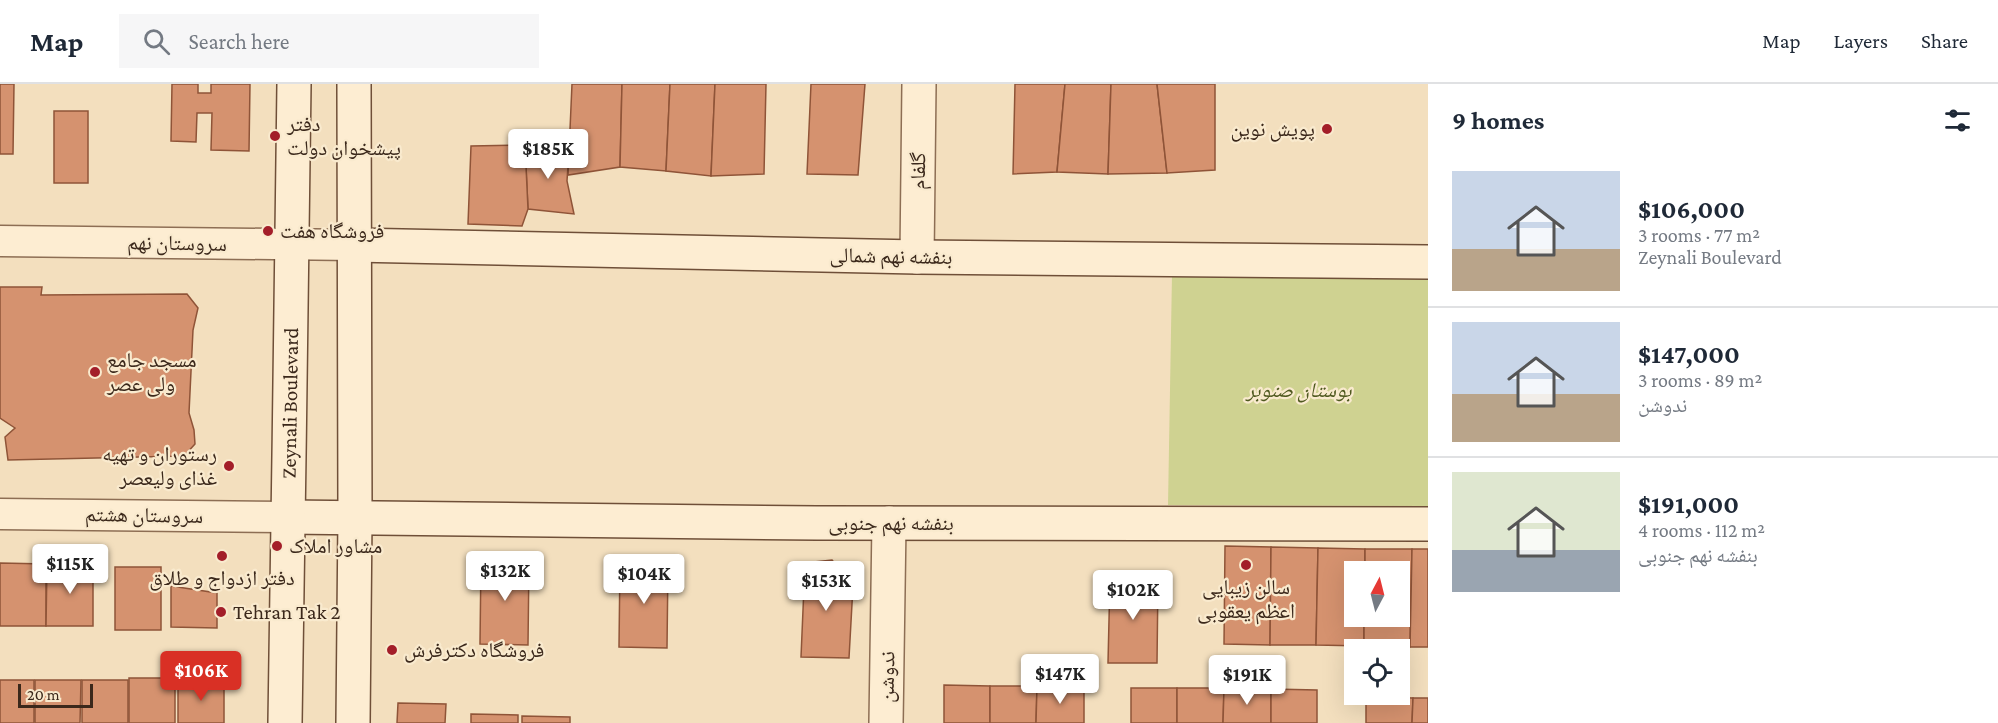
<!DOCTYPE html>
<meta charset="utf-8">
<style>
body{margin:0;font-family:"Crimson Pro","Noto Naskh Arabic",serif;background:#f6f6f7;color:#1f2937;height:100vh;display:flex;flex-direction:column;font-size:22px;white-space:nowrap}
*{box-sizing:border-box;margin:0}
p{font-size:20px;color:#747a83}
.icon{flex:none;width:33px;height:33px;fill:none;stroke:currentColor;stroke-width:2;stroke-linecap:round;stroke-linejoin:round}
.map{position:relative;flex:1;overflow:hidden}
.drawer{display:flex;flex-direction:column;background:#fff;width:570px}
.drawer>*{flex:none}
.needle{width:39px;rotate:7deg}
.controls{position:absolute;left:1344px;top:477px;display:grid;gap:12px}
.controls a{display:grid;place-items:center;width:66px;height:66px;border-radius:0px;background:#fff;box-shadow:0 6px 24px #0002;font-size:30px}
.scale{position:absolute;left:18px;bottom:15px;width:75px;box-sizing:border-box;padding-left:6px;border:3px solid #3b281b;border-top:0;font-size:16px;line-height:21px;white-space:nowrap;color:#3b281b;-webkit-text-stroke:4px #f9eace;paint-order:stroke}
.price{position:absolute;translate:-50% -51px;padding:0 14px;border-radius:6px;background:#fff;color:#222;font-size:20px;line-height:39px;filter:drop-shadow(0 2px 3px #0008)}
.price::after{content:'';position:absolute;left:50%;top:36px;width:18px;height:14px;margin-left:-9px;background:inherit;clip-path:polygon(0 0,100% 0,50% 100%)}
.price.selected{background:#d93025;color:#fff}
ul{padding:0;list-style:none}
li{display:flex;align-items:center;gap:18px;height:150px;padding:0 24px}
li+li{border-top:2px solid #e0e1e3}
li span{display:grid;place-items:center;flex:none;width:168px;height:120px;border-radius:0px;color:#555}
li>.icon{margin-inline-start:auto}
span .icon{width:72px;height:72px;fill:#fffc;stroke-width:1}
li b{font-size:26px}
h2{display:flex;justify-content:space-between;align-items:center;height:72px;padding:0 24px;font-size:26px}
header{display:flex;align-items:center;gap:36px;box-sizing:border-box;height:84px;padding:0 30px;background:#fff;border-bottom:2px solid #e0e1e3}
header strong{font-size:28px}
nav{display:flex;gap:33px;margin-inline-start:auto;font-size:21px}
.search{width:420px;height:54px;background:#f6f6f7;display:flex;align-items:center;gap:15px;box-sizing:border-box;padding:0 21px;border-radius:0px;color:#747a83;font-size:22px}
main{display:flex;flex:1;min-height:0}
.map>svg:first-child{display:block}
</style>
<header>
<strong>Map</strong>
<div class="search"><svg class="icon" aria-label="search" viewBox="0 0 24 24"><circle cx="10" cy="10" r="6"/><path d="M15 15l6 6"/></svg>Search here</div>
<nav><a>Map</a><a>Layers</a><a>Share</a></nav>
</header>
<main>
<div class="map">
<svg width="1428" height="639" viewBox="0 0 1428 639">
<rect width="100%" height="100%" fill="#f3dfbe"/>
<path fill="#cfd291" d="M1172 190 1428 191V422L1168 421Z"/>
<g fill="#d5926f" stroke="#8f5438" stroke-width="1.5">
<path d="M0 0H14L13 70H0Z"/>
<path d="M172 0H198V9H211V0H250L249 67 211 66 212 29H197L196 58 171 57Z"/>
<path d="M572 0H622L620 83 568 91Z"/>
<path d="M622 0H670L666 87 620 83Z"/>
<path d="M670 0H715L711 92 666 87Z"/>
<path d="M715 0H766L764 90 711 92Z"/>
<path d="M811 0H865L858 91 807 90Z"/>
<path d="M1015 0H1065L1057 88 1013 90Z"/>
<path d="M1065 0H1111L1108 90 1057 88Z"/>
<path d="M1111 0H1157L1167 89 1108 90Z"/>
<path d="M1157 0H1215V86L1167 89Z"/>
<rect x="54" y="27" width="34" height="72"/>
<path d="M525 61 569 66 567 97 574 130 528 125Z"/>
<path d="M525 61 528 125 522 142 468 140 471 62Z"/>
<path d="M0 203H42L41 211 187 210 198 224 193 246 189 329 194 346 195 360 184 372 8 376 5 353 15 344 0 334Z"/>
<path d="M1225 462 1271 463 1270 561 1224 560Z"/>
<path d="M1271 463 1318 464 1316 561H1270Z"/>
<path d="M1318 464 1365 465V488H1354V532H1364V562L1316 561Z"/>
<path d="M1365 465H1412L1410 563 1364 562V532H1400V488H1365Z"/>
<path d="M1412 465H1428V563H1410Z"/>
<path d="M481 476H529L528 561 480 560Z"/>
<path d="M832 476 853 502 849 574 801 573 805 479Z"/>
<path d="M620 478 668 479 667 564 619 563Z"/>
<path d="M0 479 46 480V542H0Z"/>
<path d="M47 480H93V542H46Z"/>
<rect x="115" y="483" width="46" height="63"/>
<path d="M1110 494 1158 495 1157 579H1108Z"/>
<path d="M171 502 217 509V544L171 543Z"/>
<rect x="129" y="594" width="46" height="45"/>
<rect x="0" y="596" width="34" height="43"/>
<path d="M35 596H81L80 639H35Z"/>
<rect x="82" y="596" width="46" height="43"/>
<rect x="178" y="598" width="46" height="41"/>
<path d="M944 601 990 602V639H944Z"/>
<path d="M990 602H1037L1036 639H990Z"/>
<path d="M1037 602 1084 603V639H1036Z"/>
<rect x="1131" y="604" width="46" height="35"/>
<path d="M1177 604H1224L1223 639H1177Z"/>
<path d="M1224 604 1271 605V639H1223Z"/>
<path d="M1271 605 1317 606V639H1271Z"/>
<path d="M1366 613 1413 614 1412 639H1366Z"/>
<path d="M1413 614H1428V639H1412Z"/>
<path d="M398 619 446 620 445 639H397Z"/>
<path d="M471 630 518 631V639H471Z"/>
<path d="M522 632 570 633V639H522Z"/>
</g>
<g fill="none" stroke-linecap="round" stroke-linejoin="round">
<defs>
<g id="minor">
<path d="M0 157 354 161"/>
<path d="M0 430 287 433"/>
</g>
<g id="tertiary">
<path d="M917 173 919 0"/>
<path d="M886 639 889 439"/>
</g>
<g id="secondary">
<path d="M354 161 917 173 1428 178"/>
<path d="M287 433 817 439 1428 440"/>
<path id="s1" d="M285 639C287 426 293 213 294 0"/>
<path d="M353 639 355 433 354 0"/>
</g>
</defs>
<use href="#minor" stroke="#8d6e54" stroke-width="33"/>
<use href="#tertiary" stroke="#8d6e54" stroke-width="36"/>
<use href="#secondary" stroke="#6f4f38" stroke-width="36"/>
<use href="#minor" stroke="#fdedd2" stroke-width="30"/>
<use href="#tertiary" stroke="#fdedd2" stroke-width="33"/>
<use href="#secondary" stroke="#fdedd2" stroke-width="33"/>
</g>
<g fill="#a31e29" stroke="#f9eace" stroke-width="2">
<circle cx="1327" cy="45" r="6"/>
<circle cx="275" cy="52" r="6"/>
<circle cx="268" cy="147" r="6"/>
<circle cx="95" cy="288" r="6"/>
<circle cx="229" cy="382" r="6"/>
<circle cx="277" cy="462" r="6"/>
<circle cx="222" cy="472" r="6"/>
<circle cx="1246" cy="481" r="6"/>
<circle cx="221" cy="528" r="6"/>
<circle cx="392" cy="566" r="6"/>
</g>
<g text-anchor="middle" stroke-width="4.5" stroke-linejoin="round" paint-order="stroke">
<g font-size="21" fill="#3b281b" stroke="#f9eace" text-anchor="start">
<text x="287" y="47">دفتر<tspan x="287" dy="24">پیشخوان دولت</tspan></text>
<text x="1315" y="52" text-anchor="end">پویش نوین</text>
<text x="280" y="154">فروشگاه هفت</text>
<text x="107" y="283">مسجد جامع<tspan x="107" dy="24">ولی عصر</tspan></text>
<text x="217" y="377" text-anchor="end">رستوران و تهیه<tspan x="217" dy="24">غذای ولیعصر</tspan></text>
<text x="289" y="469">مشاور املاک</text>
<text x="222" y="501" text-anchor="middle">دفتر ازدواج و طلاق</text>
<text x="1246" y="510" text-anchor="middle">سالن زیبایی<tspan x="1246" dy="24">اعظم یعقوبی</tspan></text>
<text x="233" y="535">Tehran Tak 2</text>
<text x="404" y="573">فروشگاه دکترفرش</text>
</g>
<g font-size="21" fill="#3b281b" stroke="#f9eace">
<text transform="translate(918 87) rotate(-89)" y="7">گلفام</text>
<text transform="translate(177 159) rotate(1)" y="7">سروستان نهم</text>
<text transform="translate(891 172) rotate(1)" y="7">بنفشه نهم شمالی</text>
<text dy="7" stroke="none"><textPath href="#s1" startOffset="320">Zeynali Boulevard</textPath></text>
<text transform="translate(144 431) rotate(1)" y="7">سروستان هشتم</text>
<text x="891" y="446">بنفشه نهم جنوبی</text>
<text transform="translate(887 593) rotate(-89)" y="7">ندوشن</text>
</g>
<g font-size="21" font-style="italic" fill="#4f591f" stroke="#f9eace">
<text x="1299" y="313">بوستان صنوبر</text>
</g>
</g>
</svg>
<div class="controls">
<a><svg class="needle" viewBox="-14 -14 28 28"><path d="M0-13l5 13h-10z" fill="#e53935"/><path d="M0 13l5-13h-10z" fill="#747a83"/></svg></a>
<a><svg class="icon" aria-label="locate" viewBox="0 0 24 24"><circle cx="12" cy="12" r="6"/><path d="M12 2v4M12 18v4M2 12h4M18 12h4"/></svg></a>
</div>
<div class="scale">20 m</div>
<b class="price" style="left:548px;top:96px">$185K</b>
<b class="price" style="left:70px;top:511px">$115K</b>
<b class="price" style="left:505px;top:518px">$132K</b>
<b class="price" style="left:644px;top:521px">$104K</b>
<b class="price" style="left:826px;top:528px">$153K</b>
<b class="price" style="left:1133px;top:537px">$102K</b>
<b class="price selected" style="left:201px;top:618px">$106K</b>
<b class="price" style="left:1060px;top:621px">$147K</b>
<b class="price" style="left:1247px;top:622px">$191K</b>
</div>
<section class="drawer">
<h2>9 homes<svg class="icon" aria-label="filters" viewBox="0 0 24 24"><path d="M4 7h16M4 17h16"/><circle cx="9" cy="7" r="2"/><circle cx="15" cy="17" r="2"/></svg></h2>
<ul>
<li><span style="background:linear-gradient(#c9d6e8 65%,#b9a48a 0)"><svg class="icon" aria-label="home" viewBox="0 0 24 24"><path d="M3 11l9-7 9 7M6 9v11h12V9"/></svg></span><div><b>$106,000</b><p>3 rooms · 77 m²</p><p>Zeynali Boulevard</p></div></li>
<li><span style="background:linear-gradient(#c9d6e8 60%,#b9a48a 0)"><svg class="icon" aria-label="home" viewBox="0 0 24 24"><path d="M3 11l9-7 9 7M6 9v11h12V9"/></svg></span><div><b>$147,000</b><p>3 rooms · 89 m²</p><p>ندوشن</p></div></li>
<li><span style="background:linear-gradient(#dfe7d0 65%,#9aa5b1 0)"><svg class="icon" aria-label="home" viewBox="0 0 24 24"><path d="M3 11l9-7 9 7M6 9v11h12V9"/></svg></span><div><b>$191,000</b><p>4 rooms · 112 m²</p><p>بنفشه نهم جنوبی</p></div></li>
</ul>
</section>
</main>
